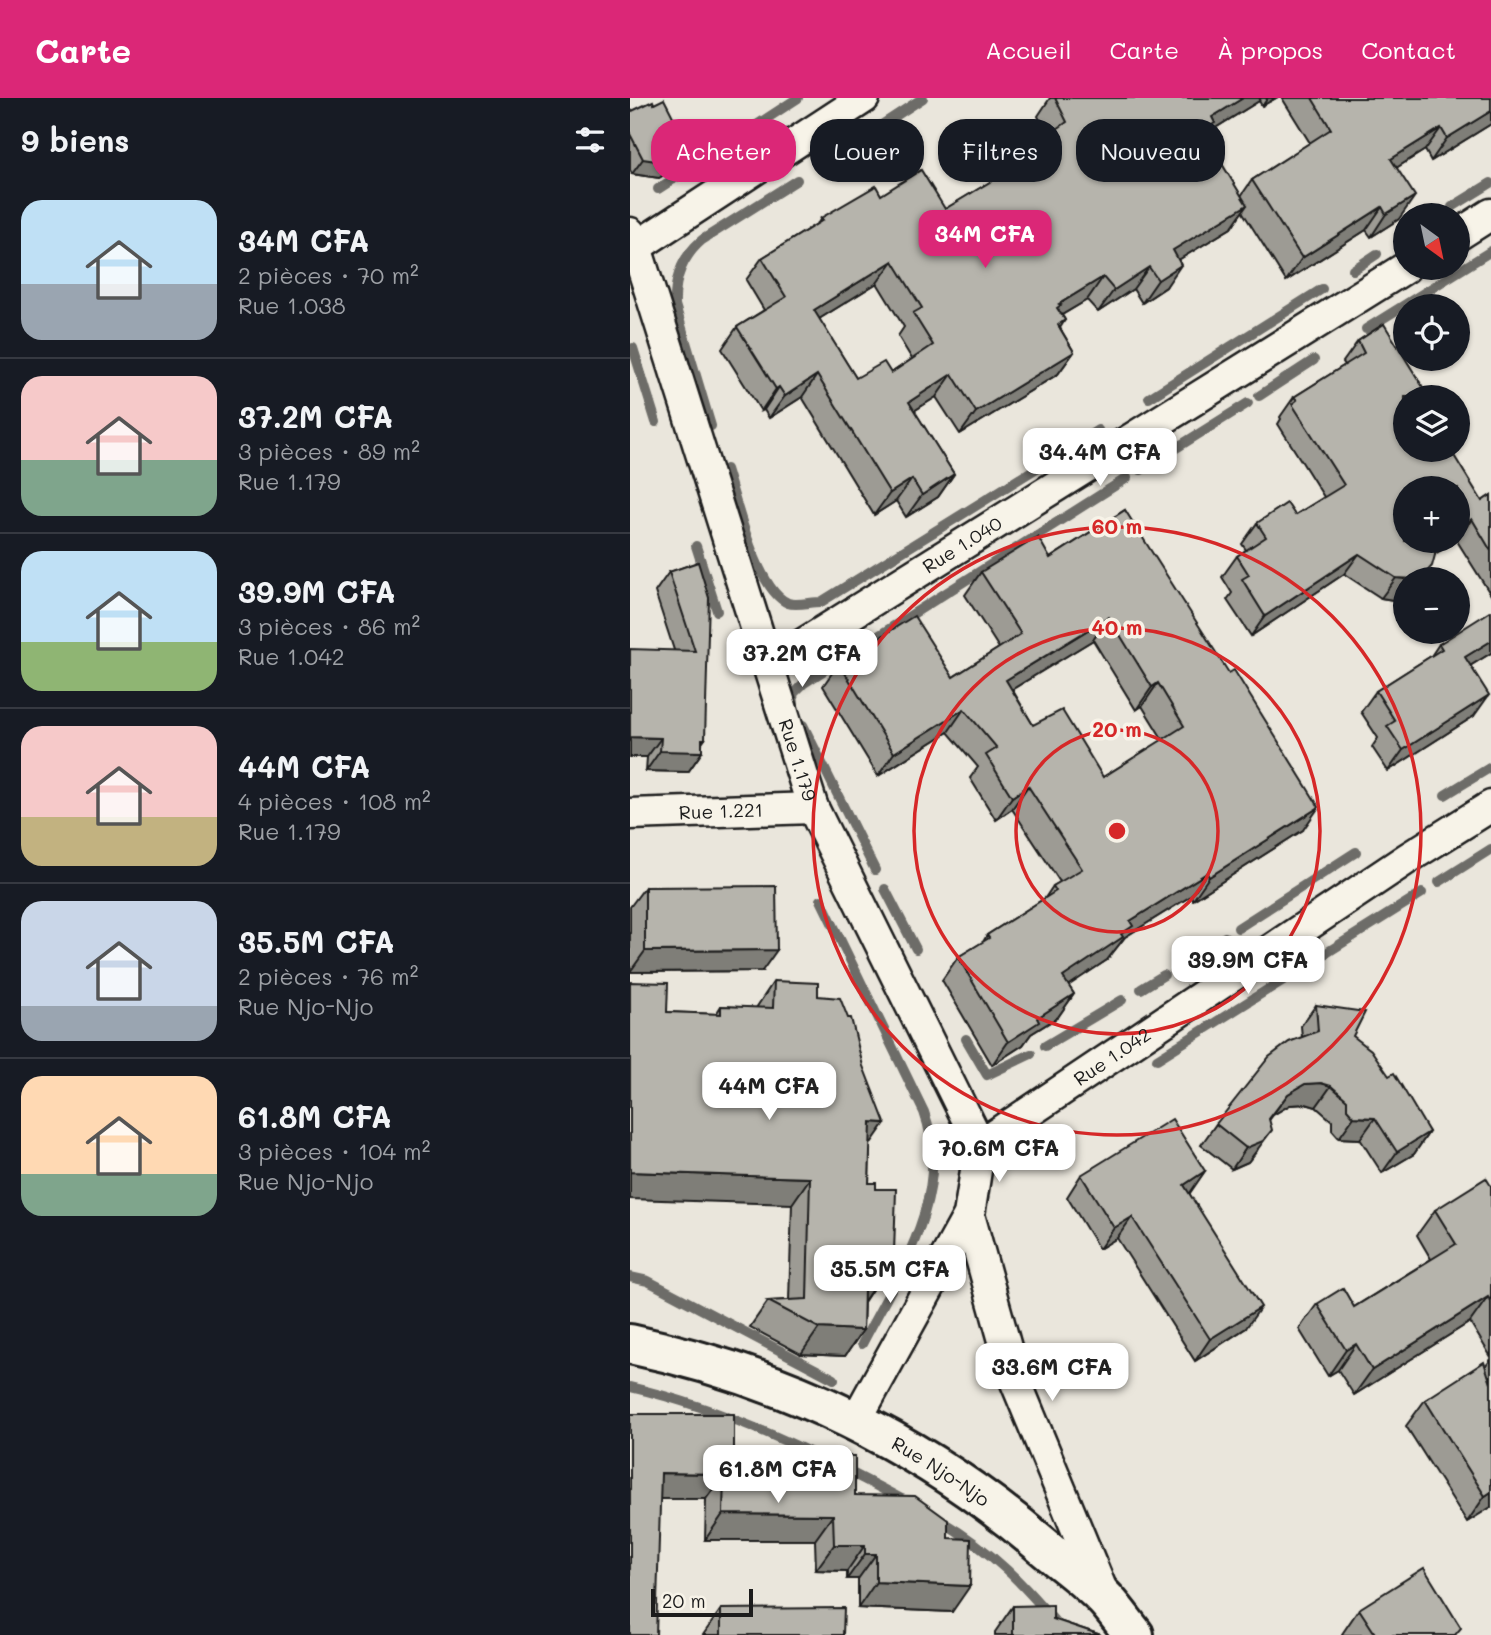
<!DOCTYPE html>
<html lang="fr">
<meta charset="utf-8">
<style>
body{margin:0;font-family:Mali,sans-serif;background:#242831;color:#f1f3f6;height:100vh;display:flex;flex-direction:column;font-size:26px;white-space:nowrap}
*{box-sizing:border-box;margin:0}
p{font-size:23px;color:#9ea1a6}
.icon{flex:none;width:38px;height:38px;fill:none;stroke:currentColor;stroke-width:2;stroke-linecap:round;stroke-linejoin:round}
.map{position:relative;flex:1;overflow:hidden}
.sheet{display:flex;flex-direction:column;background:#171b24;width:630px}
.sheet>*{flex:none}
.banner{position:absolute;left:21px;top:21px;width:665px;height:63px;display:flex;gap:14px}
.needle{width:46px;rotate:147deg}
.buttons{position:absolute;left:763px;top:105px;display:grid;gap:14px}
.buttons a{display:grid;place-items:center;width:77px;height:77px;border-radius:50%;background:#171b24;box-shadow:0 2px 5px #0004;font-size:35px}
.scale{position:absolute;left:21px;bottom:18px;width:102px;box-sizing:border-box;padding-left:7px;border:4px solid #1c1c1c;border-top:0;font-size:19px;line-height:24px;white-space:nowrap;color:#1c1c1c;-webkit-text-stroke:5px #f7f3e8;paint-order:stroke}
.price{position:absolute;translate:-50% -60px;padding:0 16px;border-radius:14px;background:#fff;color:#222;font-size:23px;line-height:46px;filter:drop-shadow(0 2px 4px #0008)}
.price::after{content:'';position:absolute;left:50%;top:42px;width:21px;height:16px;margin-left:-10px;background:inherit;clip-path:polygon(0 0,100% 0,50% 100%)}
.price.on{background:#db2777;color:#fff}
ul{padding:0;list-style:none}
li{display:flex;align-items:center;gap:21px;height:175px;padding:0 21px}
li+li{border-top:2px solid #363941}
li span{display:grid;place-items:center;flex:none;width:196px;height:140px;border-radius:21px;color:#555}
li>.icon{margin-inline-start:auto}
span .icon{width:84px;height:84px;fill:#fffc;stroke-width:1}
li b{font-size:30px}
h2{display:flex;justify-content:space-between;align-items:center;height:84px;padding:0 21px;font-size:30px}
.chip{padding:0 24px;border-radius:28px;background:#171b24;box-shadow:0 2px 5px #0004;font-size:24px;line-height:63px}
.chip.on{background:#db2777;color:#fff}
header{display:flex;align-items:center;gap:42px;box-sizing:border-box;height:98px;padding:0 35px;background:#db2777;color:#fff}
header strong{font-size:33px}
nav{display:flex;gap:38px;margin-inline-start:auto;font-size:24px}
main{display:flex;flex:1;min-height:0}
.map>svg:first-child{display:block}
</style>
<header>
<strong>Carte</strong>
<nav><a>Accueil</a><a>Carte</a><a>À propos</a><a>Contact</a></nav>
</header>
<main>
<section class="sheet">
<h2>9 biens<svg class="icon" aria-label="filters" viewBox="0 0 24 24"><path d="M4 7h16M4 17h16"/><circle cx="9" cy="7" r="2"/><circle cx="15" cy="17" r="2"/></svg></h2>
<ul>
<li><span style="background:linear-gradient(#bfe0f5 60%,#9aa5b1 0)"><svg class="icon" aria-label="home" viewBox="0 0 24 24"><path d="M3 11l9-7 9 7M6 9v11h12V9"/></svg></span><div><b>34M CFA</b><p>2 pièces · 70 m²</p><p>Rue 1.038</p></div></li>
<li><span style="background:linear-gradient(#f6c9c9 60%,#7fa58c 0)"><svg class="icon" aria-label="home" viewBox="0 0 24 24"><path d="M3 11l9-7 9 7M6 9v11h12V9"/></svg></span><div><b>37.2M CFA</b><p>3 pièces · 89 m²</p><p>Rue 1.179</p></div></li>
<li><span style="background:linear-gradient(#bfe0f5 65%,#8fb573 0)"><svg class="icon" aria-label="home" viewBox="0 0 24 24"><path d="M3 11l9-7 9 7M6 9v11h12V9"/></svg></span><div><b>39.9M CFA</b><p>3 pièces · 86 m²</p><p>Rue 1.042</p></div></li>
<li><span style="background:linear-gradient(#f6c9c9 65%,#c2b280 0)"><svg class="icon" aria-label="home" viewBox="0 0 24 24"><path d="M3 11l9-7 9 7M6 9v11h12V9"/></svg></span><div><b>44M CFA</b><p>4 pièces · 108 m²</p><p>Rue 1.179</p></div></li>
<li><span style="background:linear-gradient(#c9d6e8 75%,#9aa5b1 0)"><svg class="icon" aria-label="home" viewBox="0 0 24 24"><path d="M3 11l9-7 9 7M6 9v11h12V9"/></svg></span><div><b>35.5M CFA</b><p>2 pièces · 76 m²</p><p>Rue Njo-Njo</p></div></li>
<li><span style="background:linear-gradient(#ffd9b3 70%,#7fa58c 0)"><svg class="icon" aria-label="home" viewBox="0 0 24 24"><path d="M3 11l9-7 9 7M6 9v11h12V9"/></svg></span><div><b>61.8M CFA</b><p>3 pièces · 104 m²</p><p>Rue Njo-Njo</p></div></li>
</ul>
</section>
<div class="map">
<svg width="861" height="1537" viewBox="0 0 861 1537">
<rect width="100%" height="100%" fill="#eae6dc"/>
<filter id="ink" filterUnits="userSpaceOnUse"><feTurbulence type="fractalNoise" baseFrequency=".0143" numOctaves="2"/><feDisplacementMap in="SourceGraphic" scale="14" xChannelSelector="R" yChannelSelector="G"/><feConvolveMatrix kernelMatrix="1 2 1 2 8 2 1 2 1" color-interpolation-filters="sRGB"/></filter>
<g filter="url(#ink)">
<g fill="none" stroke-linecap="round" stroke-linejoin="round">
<g stroke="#6d6c68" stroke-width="10">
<path d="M84 55 168 0"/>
<path d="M198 62 293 0"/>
<path d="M28 91 73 62"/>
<path d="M822 109 861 85"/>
<path d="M723 172 747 156"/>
<path d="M736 231 861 153"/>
<path d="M3 250 26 324"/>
<path d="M629 298 684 262"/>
<path d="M519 300 692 191"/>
<path d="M81 328 45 207C44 181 52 159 72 142L167 82"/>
<path d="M96 371C106 402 127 493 158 505 166 508 181 504 191 504L468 332"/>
<path d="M511 372 618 305"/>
<path d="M66 448 87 513"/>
<path d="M164 606 163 596 174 585 497 380"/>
<path d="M173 627 245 772"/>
<path d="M815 697 861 669"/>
<path d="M809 784 861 751"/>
<path d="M255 791 286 851"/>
<path d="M191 802 294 1014C324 1096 268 1176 232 1246"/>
<path d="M608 830 726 754"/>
<path d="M550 867 595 839"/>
<path d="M511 891 534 877"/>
<path d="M336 941 357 977 401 956"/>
<path d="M415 948 492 902"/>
<path d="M527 961 792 795"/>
<path d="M0 1179 18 1183 204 1281"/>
<path d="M0 1289C99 1312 188 1356 277 1404"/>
<path d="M306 1420C363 1453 395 1487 436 1537"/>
</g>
<defs>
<g id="street">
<path id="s1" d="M0 135 6 149 183 710 350 1047"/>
<path d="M828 137 861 116"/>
<path d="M6 149 234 0"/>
<path id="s2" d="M138 568 775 170"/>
<path id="s3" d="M0 716 183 710"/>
<path id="s4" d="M350 1047 778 760 861 708"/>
<path d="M339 1117 385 1282 473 1495"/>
<path d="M226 1322 339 1117 350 1047"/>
</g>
<g id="secondary">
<path id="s5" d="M0 1246C156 1279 291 1344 413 1448 434 1466 459 1483 477 1503 487 1514 495 1526 504 1537"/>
</g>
</defs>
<use href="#street" stroke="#1c1c1c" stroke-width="35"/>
<use href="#secondary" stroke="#1c1c1c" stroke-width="44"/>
<use href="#street" stroke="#f7f3e8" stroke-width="30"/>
<use href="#secondary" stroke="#f7f3e8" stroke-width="38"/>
</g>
<g fill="#9d9b94" stroke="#1c1c1c" stroke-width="2" fill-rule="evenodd">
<path d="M420 0H646L632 8 629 3 579 34 575 39 611 98 622 82 680 45 652 0H861V26L801 63 795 52 766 70 769 121 741 139 736 132 656 183 612 113 601 130 548 162 536 189 512 205 503 191 468 214 457 202 432 217 435 222 430 230 444 254 428 276 330 336 306 299 284 313 324 376 308 399 276 419 266 403 244 417 172 299 139 320 134 312 131 313 92 251 107 229 134 212 116 182 132 160 188 125 191 120 251 97 315 111 370 78 379 64 417 38 408 18ZM247 185 274 229 268 238 282 261 261 275 226 280 189 221Z"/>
<path d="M0 14 60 52 49 67 29 80 2 76 0 72Z"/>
<path d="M754 226 775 352 852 403 861 397V497L827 443 828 390 805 456 769 503 751 500 714 476 621 538 597 502 602 495 592 479 607 458 616 452 612 446 627 425 665 417 694 399 648 326 651 321 650 319 664 299 715 267 713 264 728 243Z"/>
<path d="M495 412 673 732 563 802 561 798 495 839 477 862 438 887 444 896 428 919 401 936 393 947 362 967 312 882 328 859 353 844 357 837 415 800 423 788 430 784 382 711 366 722 340 680 348 669 318 634 248 678 193 588 209 565 323 579 369 550 335 497 351 474 420 460ZM463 542 506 612 512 608 533 642 473 679 403 627 382 591Z"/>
<path d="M68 464 72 654 58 674 16 673 17 659 44 552 25 494 39 474Z"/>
<path d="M809 546 861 555 840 568 844 618 758 673 742 649 748 640 731 614 746 593 801 558Z"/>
<path d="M15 789 132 873 0 874V809Z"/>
<path d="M144 883 188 898 240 1045 239 1085 246 1181H244L243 1190 234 1204 233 1232 215 1258 171 1256 120 1229 138 1203 159 1202 162 1106 37 914 86 916 91 908 126 910Z"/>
<path d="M686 907 723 938 799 1034 784 1056 752 1075 730 1041 709 1040 702 1032V1023L686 1009 676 1006 660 1007 643 1017 639 1022 627 1053 618 1064 602 1071 571 1047 586 1026 672 939 671 928Z"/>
<path d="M575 1073 559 1095 616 1230 565 1263 487 1140 469 1151 437 1099 451 1077Z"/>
<path d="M861 1088V1259L840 1224 724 1297 708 1272 698 1278 669 1231 687 1206 724 1209 801 1161 787 1137 805 1112Z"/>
<path d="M861 1261V1409L837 1424 776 1328 795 1302 856 1268Z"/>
<path d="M0 1316 104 1358 225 1397 318 1440 322 1514 228 1510V1481H217V1473L186 1472 185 1442H75L76 1401H31Z"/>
<path d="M383 1508 423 1521 471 1537H365V1534Z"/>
<path d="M91 1511 213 1537H73Z"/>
<path d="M729 1511 826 1537H712V1536Z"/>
</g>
<g fill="#7f7e78" stroke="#1c1c1c" stroke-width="2">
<path d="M613 0H631L629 3 579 34 570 47 556 56 582 19Z"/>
<path d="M638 0H646L632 8Z"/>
<path d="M861 13V26L801 63 817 40Z"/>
<path d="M811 30 795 52 745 83 761 61Z"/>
<path d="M60 52 49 67 29 80 2 76 13 61Z"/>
<path d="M785 98 769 121 741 139 756 116Z"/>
<path d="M617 107 601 130 527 175 543 152Z"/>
<path d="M752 109 736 132 656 183 672 160Z"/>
<path d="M263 163 247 185 168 234 184 212Z"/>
<path d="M551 167 536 189 512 205 528 182Z"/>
<path d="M519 169 503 191 468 214 484 192Z"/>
<path d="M473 179 457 202 418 225 429 206Z"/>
<path d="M444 254 428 276 330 336 346 314Z"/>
<path d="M322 276 306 299 263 326 279 304Z"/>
<path d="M187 277 172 299 139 320 155 298Z"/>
<path d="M149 289 134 312 131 313 146 291Z"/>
<path d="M324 376 308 399 276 419 292 397Z"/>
<path d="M282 381 266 403 244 417 260 395Z"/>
<path d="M842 421 828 441V430Z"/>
<path d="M807 443H826L789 466 804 445Z"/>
<path d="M729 456 714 476 621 538 635 518Z"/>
<path d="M766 480 775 481V500L769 503 751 500Z"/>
<path d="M479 519 463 542 360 605 376 582Z"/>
<path d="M861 543V555L820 580 835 559Z"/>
<path d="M528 585 512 608 506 612 522 589Z"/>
<path d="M859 597 844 618 758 673 773 652Z"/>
<path d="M334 611 318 634 248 678 264 655Z"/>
<path d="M0 639 31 640 17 659H0Z"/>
<path d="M72 641H75L66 654H72L58 674 16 673 30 653Z"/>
<path d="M398 688 382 711 366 722 382 699Z"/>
<path d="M689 709 673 732 563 802 579 779Z"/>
<path d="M577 775 561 798 495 839 477 862 417 902 433 879 500 823Z"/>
<path d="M147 852 132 873 0 874 15 853Z"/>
<path d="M444 896 428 919 401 936 393 947 362 967 378 944 407 920Z"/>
<path d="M691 985 701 988 686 1009 676 1006 660 1007 643 1017 624 1042 658 996 675 986Z"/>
<path d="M724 1019 745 1020 730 1041 709 1040Z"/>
<path d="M241 1024 255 1025 237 1051Z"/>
<path d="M642 1032 618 1064 602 1071 616 1050Z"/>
<path d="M799 1034 784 1056 752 1075 767 1054Z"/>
<path d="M575 1073 560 1095 539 1108 554 1087Z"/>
<path d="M0 1074 180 1080 162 1106 0 1101Z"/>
<path d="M502 1119 487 1140 469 1151 484 1130Z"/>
<path d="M244 1155H264L246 1181 226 1180Z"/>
<path d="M234 1190H243L225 1216Z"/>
<path d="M858 1199 840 1224 724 1297 742 1272Z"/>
<path d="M631 1209 616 1230 565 1263 580 1241Z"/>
<path d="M189 1230 233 1232 215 1258 171 1256Z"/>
<path d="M726 1246 708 1272 698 1278 716 1252Z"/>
<path d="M31 1375 94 1376 76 1401H13Z"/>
<path d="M861 1394V1409L837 1424 855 1398Z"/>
<path d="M93 1416 203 1417 185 1442H75Z"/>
<path d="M204 1447H235L217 1473 186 1472Z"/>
<path d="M235 1456H246L228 1481H217Z"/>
<path d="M246 1484 340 1488 322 1514 228 1510Z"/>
</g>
<g fill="#b6b4ac" stroke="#1c1c1c" stroke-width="2" fill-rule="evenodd">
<path d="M425 0H613L582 19 585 25 572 33 617 107 543 152 551 167 528 182 519 169 484 192 473 179 429 206 431 207 427 210 435 222 428 227 444 254 346 314 322 276 279 304 324 376 292 397 282 381 260 395 187 277 155 298 149 289 146 291 107 229 156 199 132 160 193 122 191 120 246 88 251 97 291 72 315 111 383 70 379 64 437 24ZM263 163 292 210 283 215 303 247 261 275 254 264 226 280 184 212Z"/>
<path d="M682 0H861V13L817 40 811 30 761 61 785 98 756 116 752 109 672 160 622 82 701 31Z"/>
<path d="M34 1 60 52 39 65 13 61 0 36V14L23 3 24 6Z"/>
<path d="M754 226 799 299H775V352H818L823 356 852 403 861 397V453L842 421 828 430V390H775V443H807L804 445 805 457 802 468 794 477 785 481 766 480 729 456 635 518 612 481 619 477 607 458 636 439 627 425 657 405 665 417 714 387 662 306 667 302 664 299 734 255 728 243Z"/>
<path d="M495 412 599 575 604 572 689 709 579 779 577 775 500 823 503 828 491 836 493 839 433 879 444 896 407 920 409 924 378 944 328 859 359 840 357 837 426 793 423 788 452 771 398 688 382 699 356 657 367 650 334 611 264 655 209 565 284 518 323 579 391 536 351 474 408 439 420 460ZM479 519 522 589 528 585 554 628 473 679 432 612 403 627 376 582Z"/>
<path d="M68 464 79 500 75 641H72V654L30 653 31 640 0 639V551L65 553 39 474Z"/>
<path d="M861 513V543L835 559 859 597 773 652 757 628 765 623 746 593 812 551 809 546Z"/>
<path d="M146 788 147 852 15 853V789Z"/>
<path d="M144 883 188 885V898L210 900 218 920H221L233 968 255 1025 241 1024 239 1085H246V1091H266L264 1155H244L243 1190H234L233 1232 189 1230 138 1203 177 1201 180 1080 0 1074V884L38 885 37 914 91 916V908L143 910Z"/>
<path d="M686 907 735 914 723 938 741 952 759 978 764 975 799 1034 767 1054 745 1020 724 1019 717 1011V1002L701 988 691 985 675 986 658 996 639 1021 642 1032 633 1043 616 1050 586 1026 639 959 659 944 688 933Z"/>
<path d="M542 1021 575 1073 554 1087 631 1209 580 1241 502 1119 484 1130 451 1077Z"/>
<path d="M856 1080 861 1088V1204L858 1199 742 1272 726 1246 716 1252 687 1206 713 1190 724 1209 826 1146 805 1112Z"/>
<path d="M854 1264 861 1286V1394L855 1398 795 1302Z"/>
<path d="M0 1316H104V1358H225V1397L285 1398 318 1422V1440L341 1441 340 1488 246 1484V1456H235V1447H204L203 1417 93 1416 94 1376 31 1375 26 1537H0Z"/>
<path d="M794 1470 831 1530 825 1537H746L729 1511Z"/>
<path d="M423 1507V1521L471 1537H383V1508Z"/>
<path d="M214 1510 213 1537H91V1511Z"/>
</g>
</g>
<g fill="none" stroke="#d62828" stroke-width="3.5">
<circle cx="487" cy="733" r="101"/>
<circle cx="487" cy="733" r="203"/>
<circle cx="487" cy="733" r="304"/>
</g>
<g text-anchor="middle" stroke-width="7" stroke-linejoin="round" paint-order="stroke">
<g font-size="19" fill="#1c1c1c" stroke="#f7f3e8">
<text dy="7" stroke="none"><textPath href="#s2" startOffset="229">Rue 1.040</textPath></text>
<text dy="7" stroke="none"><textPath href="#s1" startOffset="553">Rue 1.179</textPath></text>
<text dy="7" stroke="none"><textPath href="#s3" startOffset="91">Rue 1.221</textPath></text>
<text dy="7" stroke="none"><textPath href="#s4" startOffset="159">Rue 1.042</textPath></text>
<text dy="7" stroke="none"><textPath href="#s5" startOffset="338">Rue Njo-Njo</textPath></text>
</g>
</g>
<circle cx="487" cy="733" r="10" fill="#d62828" stroke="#f7f3e8" stroke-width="3.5"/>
<g font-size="21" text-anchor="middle" font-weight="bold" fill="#d62828" stroke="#f7f3e8" stroke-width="7" stroke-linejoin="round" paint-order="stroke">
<text x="487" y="436">60 m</text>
<text x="487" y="537">40 m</text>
<text x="487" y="639">20 m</text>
</g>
</svg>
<div class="buttons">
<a><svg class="needle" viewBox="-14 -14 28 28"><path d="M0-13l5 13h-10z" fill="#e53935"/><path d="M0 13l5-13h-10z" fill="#9ea1a6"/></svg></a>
<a><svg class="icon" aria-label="locate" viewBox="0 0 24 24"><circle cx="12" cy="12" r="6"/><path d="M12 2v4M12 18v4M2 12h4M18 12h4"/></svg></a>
<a><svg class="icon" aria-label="layers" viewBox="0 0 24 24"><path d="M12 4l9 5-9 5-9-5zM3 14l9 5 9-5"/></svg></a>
<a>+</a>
<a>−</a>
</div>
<div class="scale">20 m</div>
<b class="price on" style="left:355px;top:172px">34M CFA</b>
<b class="price" style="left:470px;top:390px">34.4M CFA</b>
<b class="price" style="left:172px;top:591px">37.2M CFA</b>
<b class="price" style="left:618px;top:898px">39.9M CFA</b>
<b class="price" style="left:139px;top:1024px">44M CFA</b>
<b class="price" style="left:369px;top:1086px">70.6M CFA</b>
<b class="price" style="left:260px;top:1207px">35.5M CFA</b>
<b class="price" style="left:422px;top:1305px">33.6M CFA</b>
<b class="price" style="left:148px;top:1407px">61.8M CFA</b>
<div class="banner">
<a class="chip on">Acheter</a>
<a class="chip">Louer</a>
<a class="chip">Filtres</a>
<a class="chip">Nouveau</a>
</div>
</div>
</main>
